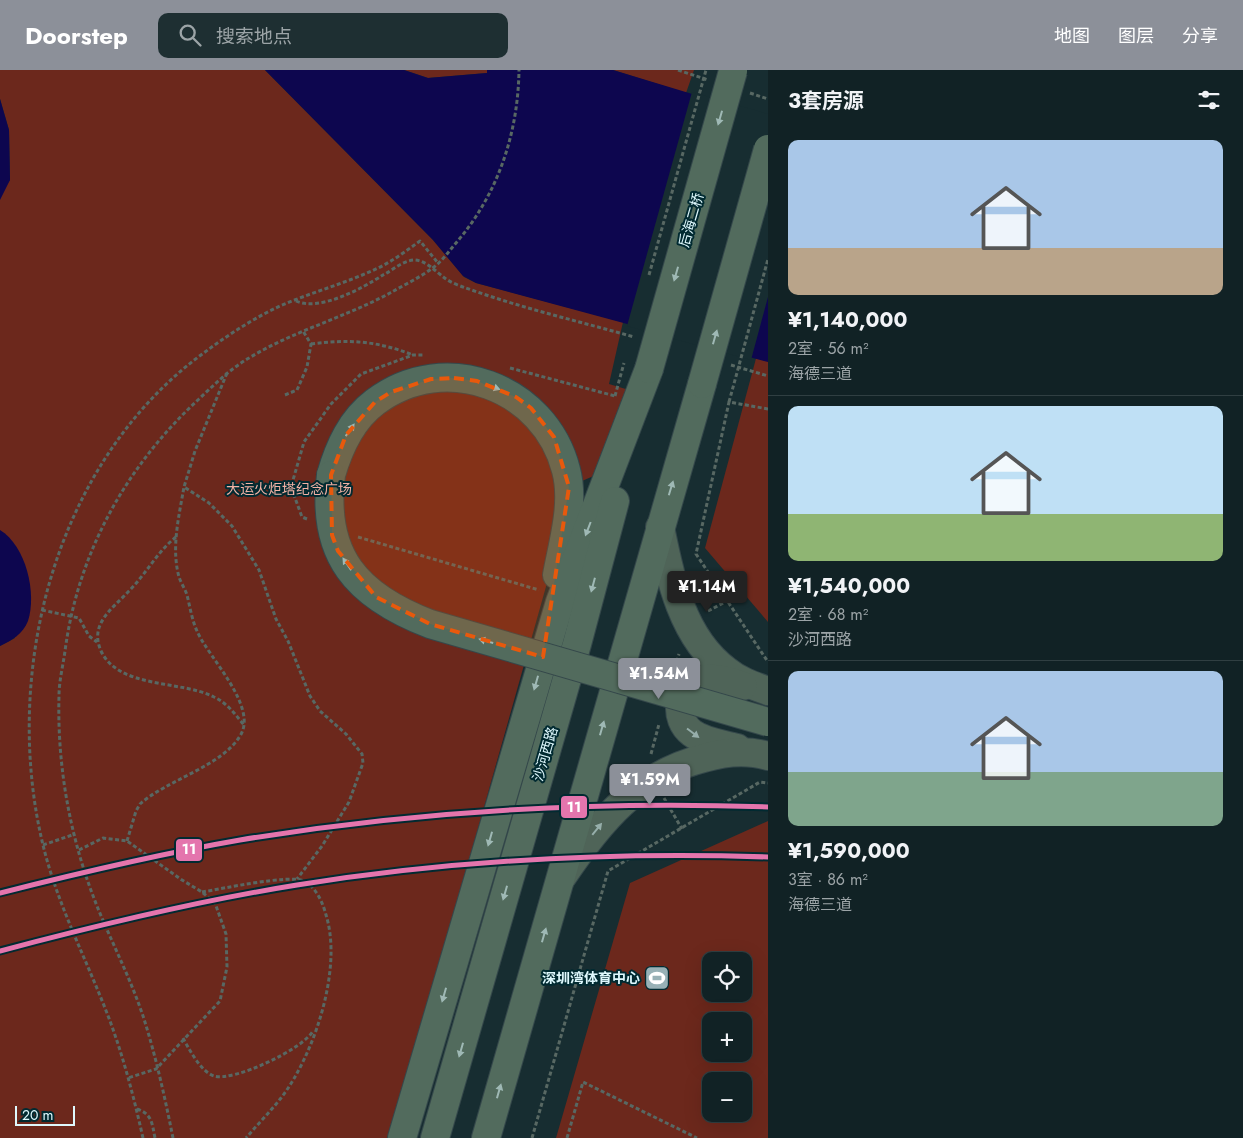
<!DOCTYPE html>
<html lang="zh">
<meta charset="utf-8">
<style>
body{margin:0;font-family:Jost,"Noto Sans SC",sans-serif;background:#1e2f32;color:#f1f3f6;height:100vh;display:flex;flex-direction:column;font-size:19px;white-space:nowrap}
*{box-sizing:border-box;margin:0}
p{font-size:16px;color:#9ca4a7}
.icon{flex:none;width:28px;height:28px;fill:none;stroke:currentColor;stroke-width:2;stroke-linecap:round;stroke-linejoin:round}
.map{position:relative;flex:1;overflow:hidden}
.panel{display:flex;flex-direction:column;background:#112225;width:475px}
.panel>*{flex:none}
.buttons{position:absolute;left:702px;top:882px;display:grid;gap:10px}
.buttons a{display:grid;place-items:center;width:50px;height:50px;border-radius:10px;background:#112225;box-shadow:0 5px 20px #0002,0 0 0 1px #303f42;font-size:25px}
.scale{position:absolute;left:15px;bottom:12px;width:60px;box-sizing:border-box;padding-left:5px;border:2px solid #def8fd;border-top:0;font-size:14px;line-height:18px;white-space:nowrap;color:#def8fd;-webkit-text-stroke:4px #012a31;paint-order:stroke}
.price{position:absolute;translate:-50% -42px;padding:0 11px;border-radius:5px;background:#8c9099;color:#fff;font-size:16px;line-height:32px;filter:drop-shadow(0 1px 2px #0008)}
.price::after{content:'';position:absolute;left:50%;top:30px;width:15px;height:11px;margin-left:-8px;background:inherit;clip-path:polygon(0 0,100% 0,50% 100%)}
.price.active{background:#222;color:#fff}
ul{padding:0;list-style:none}
li{display:grid;align-content:center;gap:10px;height:265px;padding:0 20px}
li+li{border-top:1px solid #303f42}
li span{display:grid;place-items:center;height:155px;border-radius:10px;color:#555}
li>.icon{margin-inline-start:auto}
span .icon{width:90px;height:90px;fill:#fffc;stroke-width:1}
li b{font-size:21px}
h2{display:flex;justify-content:space-between;align-items:center;height:60px;padding:0 20px;font-size:21px}
header{display:flex;align-items:center;gap:30px;box-sizing:border-box;height:70px;padding:0 25px;background:#8c9099;color:#fff}
header strong{font-size:24px}
nav{display:flex;gap:28px;margin-inline-start:auto;font-size:18px}
.search{width:350px;height:45px;background:#1e2f32;display:flex;align-items:center;gap:12px;box-sizing:border-box;padding:0 18px;border-radius:10px;color:#9ca4a7;font-size:19px}
main{display:flex;flex:1;min-height:0}
.map>svg:first-child{display:block}
</style>
<header>
<strong>Doorstep</strong>
<div class="search"><svg class="icon" aria-label="search" viewBox="0 0 24 24"><circle cx="10" cy="10" r="6"/><path d="M15 15l6 6"/></svg>搜索地点</div>
<nav><a>地图</a><a>图层</a><a>分享</a></nav>
</header>
<main>
<div class="map">
<svg width="768" height="1068" viewBox="0 0 768 1068">
<rect width="100%" height="100%" fill="#172d31"/>
<g fill="#6c281c" fill-rule="evenodd">
<path d="M0 0H265L433 170 464 207 476 213 623 252 609 314 629 320 605 401 582 411 547 513 391 1068H0V576L15 568 0 465V123L10 110 9 60 0 29Z"/>
<path d="M404 0H487V3L428 8Z"/>
<path d="M613 0H694L686 23Z"/>
<path d="M768 244V552L705 478Z"/>
<path d="M768 751V1068H556L630 813ZM711 891H744V924H711ZM711 951H744V984H711ZM711 1011H744V1044H711Z"/>
</g>
<g fill="#0d064f">
<path d="M265 0H404L428 8 487 3V0H613L768 47V292L476 213 463 206 433 170Z"/>
<path d="M0 29 9 60 10 110 0 130Z"/>
<path d="M0 460C26 476 37 523 28 551 23 564 12 570 0 576Z"/>
</g>
<path fill="#172d31" d="M692 22 768 44V227L751 290 627 256Z"/>
<g fill="none" stroke-linecap="round" stroke-linejoin="round">
<defs>
<g id="secondary">
<path d="M660 457C670 508 682 568 727 601 739 611 754 616 768 621"/>
<path d="M737 678C723 674 704 672 692 663 673 649 677 617 701 610 714 606 730 612 743 616"/>
<path d="M562 807C599 752 637 705 704 688 724 682 748 680 768 686"/>
</g>
<g id="primary">
<path d="M331 405C339 377 351 350 375 332 445 279 545 317 566 400 575 433 563 472 557 505"/>
<path d="M402 1068 560 532 649 299"/>
<path d="M435 1068 577 574 615 431"/>
<path d="M486 1068 702 314"/>
</g>
</defs>
<use href="#secondary" stroke="#35484b" stroke-width="30"/>
<use href="#primary" stroke="#35484b" stroke-width="30"/>
<g stroke="#586863" stroke-width="3" stroke-dasharray="4 2.5" stroke-linecap="butt">
<path d="M678 0 708 10"/>
<path d="M750 23 768 29"/>
<path d="M296 231C319 242 363 218 383 205 393 200 402 191 414 190 426 190 436 202 446 209 452 213 460 216 466 218 521 238 578 251 634 267"/>
<path d="M311 274C350 269 377 271 413 285"/>
<path d="M731 295 768 306"/>
<path d="M510 298 615 326"/>
<path d="M227 303 195 381 184 417 209 433 232 456 259 500 276 549 288 571 310 626 320 641 346 664 362 684 363 693 349 732 322 776 297 809"/>
<path d="M285 325 297 320 307 297 311 274 303 261"/>
<path d="M768 339 729 332 696 484 768 592"/>
<path d="M307 449 302 447 291 417 304 372 331 334 361 304 413 285H423"/>
<path d="M176 467C157 482 146 504 129 521 112 539 89 554 101 581 119 619 181 610 214 627 227 633 235 644 244 655"/>
<path d="M358 467 539 520"/>
<path d="M42 540 79 548 89 566 97 572"/>
<path d="M708 541 727 531"/>
<path d="M675 598 679 584"/>
<path d="M651 684 659 654"/>
<path d="M664 728 682 759"/>
<path d="M127 771 136 741 140 734C167 710 222 696 240 666 259 637 208 587 197 561 192 550 190 537 187 525 185 519 181 513 179 507 171 478 179 446 184 417"/>
<path d="M43 775 75 764"/>
<path d="M79 780 103 768 127 771 182 810 202 822 215 833 226 864 227 897 220 931 156 999 128 1008"/>
<path d="M202 822C221 819 290 804 304 811 316 817 323 833 326 845 343 899 314 985 281 1028 270 1042 257 1055 246 1068"/>
<path d="M183 968C189 979 201 1002 214 1006 234 1012 303 979 313 961"/>
<path d="M137 1039C152 1044 152 1053 155 1068"/>
<path d="M143 1068C134 1028 124 989 110 951 88 892 58 837 43 775 1 602 55 390 205 282 228 265 254 248 280 236 312 222 347 213 378 198 393 191 407 180 420 171L438 193"/>
<path d="M173 1068C165 1028 156 987 144 949 132 912 114 877 99 841 71 773 57 699 59 626 59 611 63 596 65 581 78 483 126 396 199 329 215 314 230 299 249 288 293 261 344 248 390 223 404 215 421 207 434 197 443 190 449 181 456 173 498 124 518 64 519 0"/>
<path d="M532 1068 608 801 760 712 768 713"/>
<path d="M567 1068 583 1012 697 1068"/>
</g>
<use href="#secondary" stroke="#4f6458" stroke-width="28"/>
<use href="#primary" stroke="#526b5d" stroke-width="28"/>
<defs>
<g id="primary-bridge">
<path d="M649 299 733 1"/>
<path d="M702 314 768 79"/>
<path d="M331 405C321 486 357 526 430 554L768 652"/>
</g>
</defs>
<use href="#primary-bridge" stroke="#35484b" stroke-width="30" stroke-linecap="butt"/>
<g stroke="#586863" stroke-width="3" stroke-dasharray="4 2.5" stroke-linecap="butt">
<path d="M649 205 706 0"/>
<path d="M615 326 624 293"/>
<path d="M729 332 768 189"/>
</g>
<use href="#primary-bridge" stroke="#526b5d" stroke-width="28"/>
<defs>
<g id="metro-1">
<path d="M0 823C79 803 159 784 240 770 415 741 591 731 768 737"/>
<path d="M0 881C98 855 197 831 297 815 452 790 611 782 768 787"/>
</g>
</defs>
<use href="#metro-1" stroke="#012a31" stroke-width="9"/>
<use href="#metro-1" stroke="#e475ad" stroke-width="5"/>
</g>
<defs><path id="oneway-solid" d="M-6-.8H1V-3.2L6.5 0L1 3.2V.8H-6Z" transform="scale(1.25)"/></defs>
<g fill="#9fb9b5">
<use href="#oneway-solid" transform="translate(720 48) rotate(106)"/>
<use href="#oneway-solid" transform="translate(676 204) rotate(106)"/>
<use href="#oneway-solid" transform="translate(715 267) rotate(-74)"/>
<use href="#oneway-solid" transform="translate(493 317) rotate(20)"/>
<use href="#oneway-solid" transform="translate(350 360) rotate(-55)"/>
<use href="#oneway-solid" transform="translate(671 418) rotate(-73)"/>
<use href="#oneway-solid" transform="translate(588 459) rotate(111)"/>
<use href="#oneway-solid" transform="translate(347 494) rotate(-124)"/>
<use href="#oneway-solid" transform="translate(593 515) rotate(105)"/>
<use href="#oneway-solid" transform="translate(486 571) rotate(-164)"/>
<use href="#oneway-solid" transform="translate(536 613) rotate(106)"/>
<use href="#oneway-solid" transform="translate(602 658) rotate(-74)"/>
<use href="#oneway-solid" transform="translate(490 769) rotate(106)"/>
<use href="#oneway-solid" transform="translate(505 823) rotate(106)"/>
<use href="#oneway-solid" transform="translate(544 865) rotate(-74)"/>
<use href="#oneway-solid" transform="translate(444 925) rotate(106)"/>
<use href="#oneway-solid" transform="translate(461 980) rotate(106)"/>
<use href="#oneway-solid" transform="translate(499 1021) rotate(-74)"/>
</g>
<g fill="#96aeaa">
<use href="#oneway-solid" transform="translate(693 663) rotate(37)"/>
<use href="#oneway-solid" transform="translate(597 759) rotate(-51)"/>
</g>
<path fill="#e8590c" fill-opacity="0.2" stroke="#e8590c" stroke-width="4" stroke-dasharray="10 6" stroke-linejoin="round" d="M454 308 477 311 516 327 531 338 554 367 569 417 543 587 430 554 376 527 338 481 332 465 331 405 346 365 375 332 391 322 431 309Z"/>
<defs>
<symbol id="stadium-square" viewBox="-11 -11 22 22"><rect x="-9" y="-9" width="18" height="18" rx="4" fill="#98b1b6" stroke="#012a31"/><path d="M0-5a6.5 5 0 1 0 0 10a6.5 5 0 1 0 0-10ZM-3.5-1.8h7v3.6h-7Z" fill="#fff"/></symbol>
</defs>
<g fill-rule="evenodd">
<use href="#stadium-square" x="643" y="894" width="28" height="28"/>
</g>
<g text-anchor="middle" stroke-width="4" stroke-linejoin="round" paint-order="stroke">
<g font-size="14" fill="#def8fd" stroke="#012a31">
<text transform="translate(691 150) rotate(-74)" y="5">后海二桥</text>
<text transform="translate(545 684) rotate(-74)" y="5">沙河西路</text>
</g>
<g font-size="14" fill="#f2b2a5" stroke="#012a31">
<text x="289" y="424">大运火炬塔纪念广场</text>
</g>
<g font-size="14" font-weight="bold" fill="#def8fd" stroke="#012a31" text-anchor="end">
<text x="640" y="913">深圳湾体育中心</text>
</g>
</g>
<g stroke="#012a31" stroke-width="2">
<rect x="560" y="725" width="28" height="24" rx="5" fill="#e475ad"/>
<rect x="175" y="768" width="28" height="24" rx="5" fill="#e475ad"/>
</g>
<g font-size="14" text-anchor="middle" font-weight="bold" fill="#fff">
<text x="574" y="742">11</text>
<text x="189" y="784">11</text>
</g>
</svg>
<div class="buttons">
<a><svg class="icon" aria-label="locate" viewBox="0 0 24 24"><circle cx="12" cy="12" r="6"/><path d="M12 2v4M12 18v4M2 12h4M18 12h4"/></svg></a>
<a>+</a>
<a>−</a>
</div>
<div class="scale">20 m</div>
<b class="price active" style="left:707px;top:543px">¥1.14M</b>
<b class="price" style="left:659px;top:630px">¥1.54M</b>
<b class="price" style="left:650px;top:736px">¥1.59M</b>
</div>
<section class="panel">
<h2>3套房源<svg class="icon" aria-label="filters" viewBox="0 0 24 24"><path d="M4 7h16M4 17h16"/><circle cx="9" cy="7" r="2"/><circle cx="15" cy="17" r="2"/></svg></h2>
<ul>
<li><span style="background:linear-gradient(#a9c7e8 70%,#b9a48a 0)"><svg class="icon" aria-label="home" viewBox="0 0 24 24"><path d="M3 11l9-7 9 7M6 9v11h12V9"/></svg></span><div><b>¥1,140,000</b><p>2室 · 56 m²</p><p>海德三道</p></div></li>
<li><span style="background:linear-gradient(#bfe0f5 70%,#8fb573 0)"><svg class="icon" aria-label="home" viewBox="0 0 24 24"><path d="M3 11l9-7 9 7M6 9v11h12V9"/></svg></span><div><b>¥1,540,000</b><p>2室 · 68 m²</p><p>沙河西路</p></div></li>
<li><span style="background:linear-gradient(#a9c7e8 65%,#7fa58c 0)"><svg class="icon" aria-label="home" viewBox="0 0 24 24"><path d="M3 11l9-7 9 7M6 9v11h12V9"/></svg></span><div><b>¥1,590,000</b><p>3室 · 86 m²</p><p>海德三道</p></div></li>
</ul>
</section>
</main>
